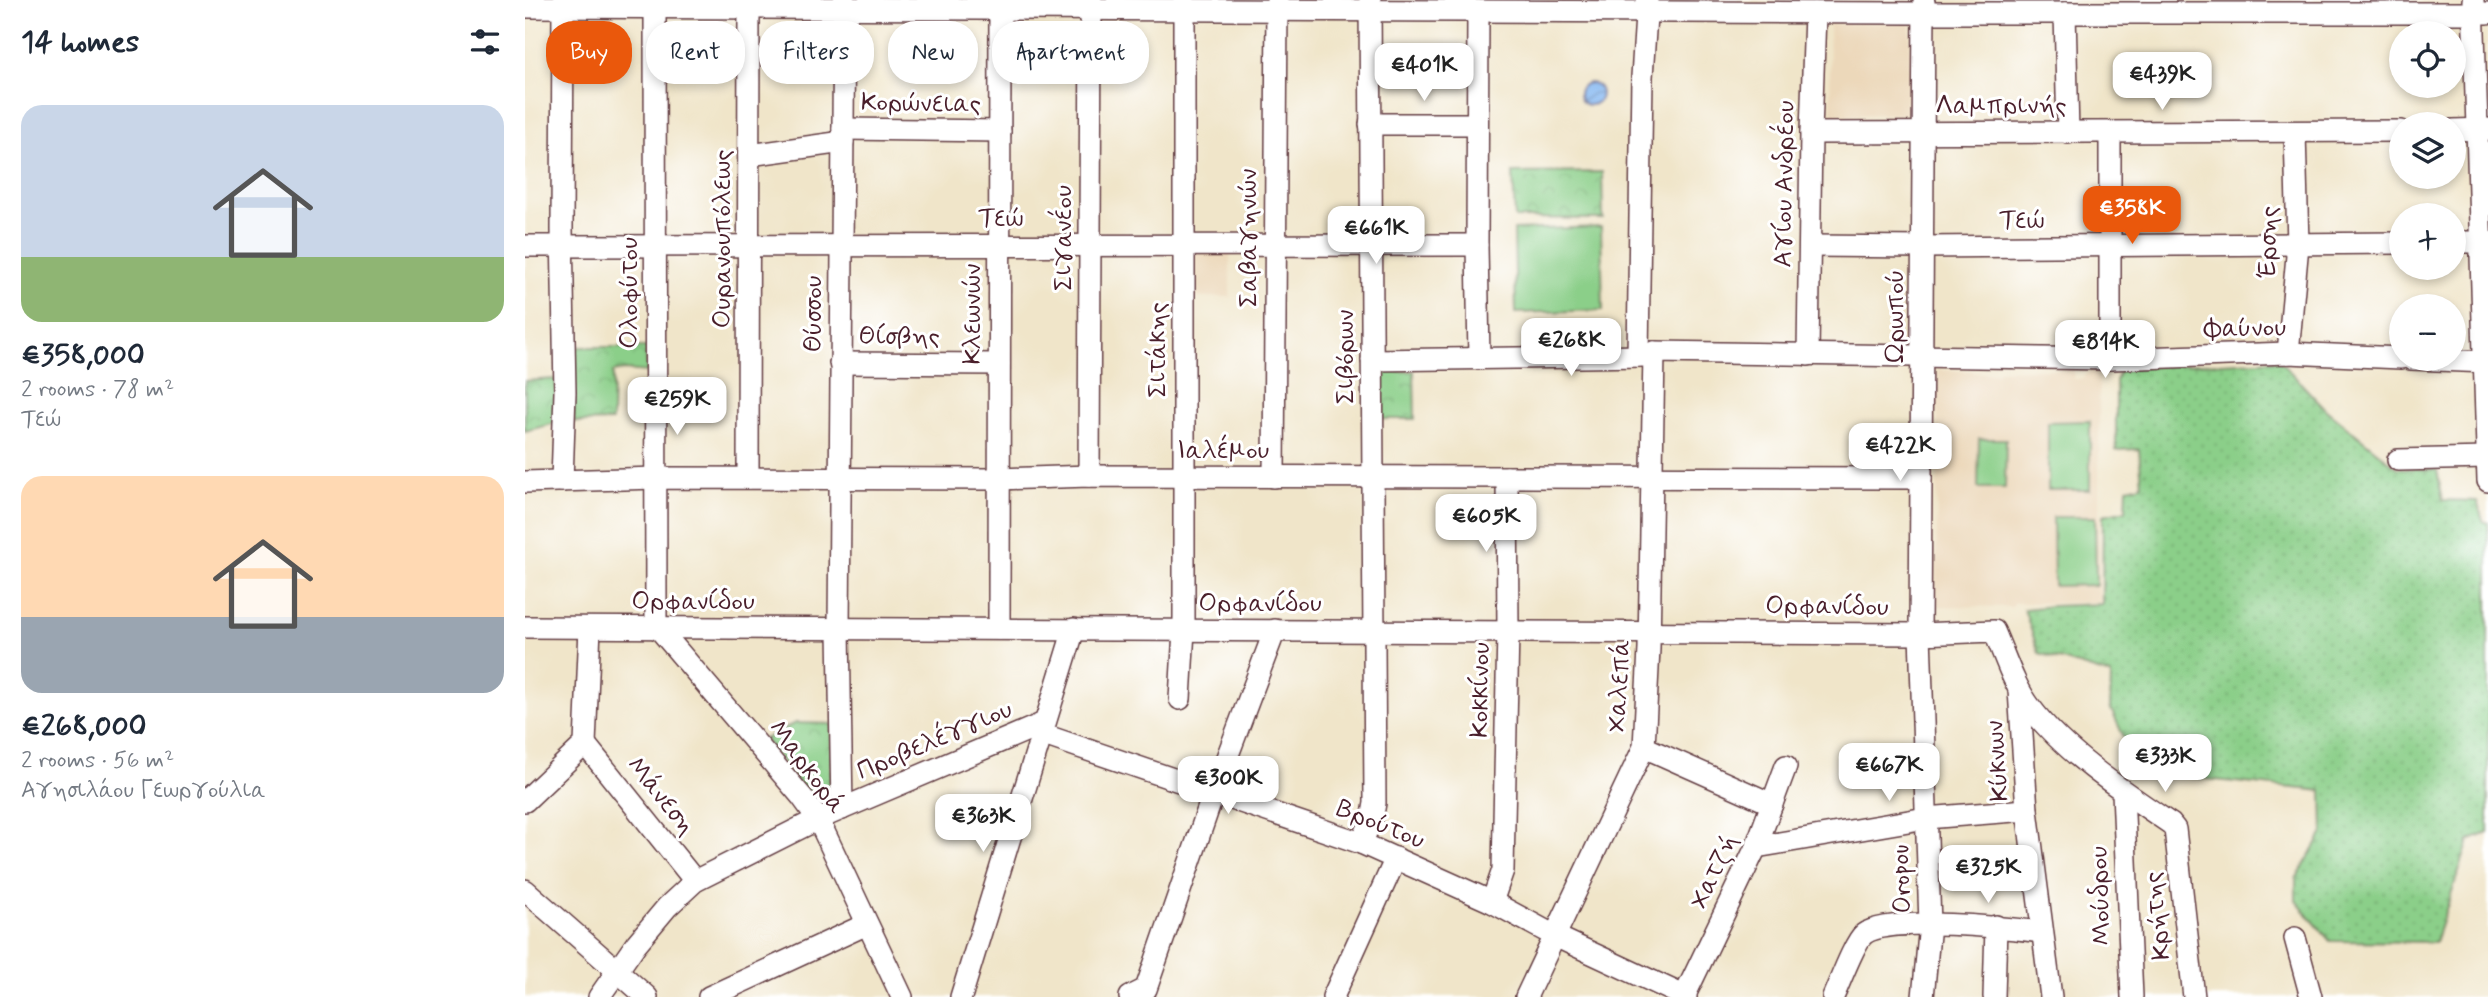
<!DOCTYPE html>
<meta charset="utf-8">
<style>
body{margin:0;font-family:Mynerve,sans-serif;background:#f6f6f7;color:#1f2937;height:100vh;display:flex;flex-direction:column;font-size:26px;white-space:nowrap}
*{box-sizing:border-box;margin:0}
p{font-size:23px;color:#747a83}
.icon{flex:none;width:38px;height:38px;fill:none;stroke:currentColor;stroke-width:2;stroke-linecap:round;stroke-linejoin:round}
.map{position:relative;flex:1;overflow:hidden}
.drawer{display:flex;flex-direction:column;background:#fff;width:525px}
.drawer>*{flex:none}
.banner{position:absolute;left:21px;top:21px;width:665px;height:63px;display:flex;gap:14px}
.controls{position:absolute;left:1864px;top:21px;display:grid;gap:14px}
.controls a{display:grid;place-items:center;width:77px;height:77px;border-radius:50%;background:#fff;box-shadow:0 4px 10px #0003;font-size:35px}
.price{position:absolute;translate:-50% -60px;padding:0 16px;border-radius:14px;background:#fff;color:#222;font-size:23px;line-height:46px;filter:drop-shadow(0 2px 4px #0008)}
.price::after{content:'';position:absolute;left:50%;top:42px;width:21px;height:16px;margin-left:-10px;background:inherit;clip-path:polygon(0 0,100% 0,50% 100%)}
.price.current{background:#ea580c;color:#fff}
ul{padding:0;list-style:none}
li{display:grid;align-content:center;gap:14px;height:371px;padding:0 21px}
li span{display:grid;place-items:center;height:217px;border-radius:21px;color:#555}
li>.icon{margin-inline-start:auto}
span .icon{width:126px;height:126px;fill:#fffc;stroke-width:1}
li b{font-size:30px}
h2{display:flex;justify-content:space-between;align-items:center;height:84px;padding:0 21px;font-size:30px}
.chip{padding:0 24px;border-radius:28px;background:#fff;box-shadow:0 4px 10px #0003;font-size:24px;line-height:63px}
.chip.current{background:#ea580c;color:#fff}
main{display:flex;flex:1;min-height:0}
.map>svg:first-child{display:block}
</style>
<main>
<section class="drawer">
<h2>14 homes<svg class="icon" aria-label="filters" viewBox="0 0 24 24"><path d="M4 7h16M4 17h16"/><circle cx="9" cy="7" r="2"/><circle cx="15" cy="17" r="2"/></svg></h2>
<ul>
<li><span style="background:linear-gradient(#c9d6e8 70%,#8fb573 0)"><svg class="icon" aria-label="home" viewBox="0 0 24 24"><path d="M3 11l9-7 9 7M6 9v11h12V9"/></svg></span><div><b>€358,000</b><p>2 rooms · 78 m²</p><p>Τεώ</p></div></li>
<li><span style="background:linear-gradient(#ffd9b3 65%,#9aa5b1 0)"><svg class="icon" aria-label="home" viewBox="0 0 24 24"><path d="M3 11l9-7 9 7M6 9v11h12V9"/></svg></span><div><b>€268,000</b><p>2 rooms · 56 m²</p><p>Αγησιλάου Γεωργούλια</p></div></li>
</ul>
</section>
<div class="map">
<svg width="1963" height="997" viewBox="0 0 1963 997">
<defs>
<pattern id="grass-dots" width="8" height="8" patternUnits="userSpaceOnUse" patternTransform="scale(1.75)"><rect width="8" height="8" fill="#8bcf89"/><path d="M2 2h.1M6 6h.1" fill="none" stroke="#79b176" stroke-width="1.8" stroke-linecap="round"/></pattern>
<pattern id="park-crowns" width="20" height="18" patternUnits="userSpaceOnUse" patternTransform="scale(1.75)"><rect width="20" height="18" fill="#8bcf89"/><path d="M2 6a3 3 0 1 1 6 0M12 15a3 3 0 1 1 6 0" fill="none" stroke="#79b176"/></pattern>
<pattern id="water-waves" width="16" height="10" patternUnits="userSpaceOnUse" patternTransform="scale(1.75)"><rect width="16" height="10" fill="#84b7f1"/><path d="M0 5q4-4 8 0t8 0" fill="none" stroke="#6e94c3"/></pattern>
</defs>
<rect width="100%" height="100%" fill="#fff"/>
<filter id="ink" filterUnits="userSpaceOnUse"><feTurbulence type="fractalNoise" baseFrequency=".0143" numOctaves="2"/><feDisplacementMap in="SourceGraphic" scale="14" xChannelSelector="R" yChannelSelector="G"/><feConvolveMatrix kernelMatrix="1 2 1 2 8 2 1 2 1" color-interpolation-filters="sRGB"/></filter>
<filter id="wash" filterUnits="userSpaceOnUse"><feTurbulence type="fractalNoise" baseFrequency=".00686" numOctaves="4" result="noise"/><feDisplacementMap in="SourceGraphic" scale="28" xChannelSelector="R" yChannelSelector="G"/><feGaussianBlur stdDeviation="1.57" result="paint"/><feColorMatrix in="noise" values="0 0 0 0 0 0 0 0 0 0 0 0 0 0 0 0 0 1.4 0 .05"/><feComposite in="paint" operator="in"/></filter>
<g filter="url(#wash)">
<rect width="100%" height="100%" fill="#f0e5c9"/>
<g fill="#ecd8ba">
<path d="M1385 23 1384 114 1306 115 1304 24Z"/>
<path d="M668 251 705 254V297H670Z"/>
<path d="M1569 366H1574V602L1489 603 1488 607 1411 606 1413 370 1447 371 1449 373H1472L1473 370 1548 369 1549 379 1558 378Z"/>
</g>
<path fill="url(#grass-dots)" stroke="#6a775a" stroke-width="2" d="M1754 360 1801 410 1873 468 1912 470 1918 500 1952 501 1958 521 1963 523V833L1944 841 1910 942 1805 941 1771 901V879L1798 833 1797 791 1652 776 1607 755 1585 707 1586 675 1514 653 1499 609 1527 606 1577 604 1578 515 1601 510 1602 488 1617 485 1614 449 1591 450V380L1596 368Z"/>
<g fill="url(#park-crowns)" stroke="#6a775a" stroke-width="2">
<path d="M1077 172 1078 219 990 218 988 173Z"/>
<path d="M50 347H121L122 372 99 370 88 372 87 421 49 422Z"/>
<path d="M889 371 890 419H857V372Z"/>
<path d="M31 379V423L0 431V381Z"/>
<path d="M270 723 307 724 305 797 289 803 239 739Z"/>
</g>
<g fill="#8bcf89" stroke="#6a775a" stroke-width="2">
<path d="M1076 227 1078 310 991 313 989 230Z"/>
<path d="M1565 421V490H1523V422Z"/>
<path d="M1454 439H1481L1480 488H1453Z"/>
<path d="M1528 517H1570L1571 585 1529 586Z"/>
</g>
<circle fill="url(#water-waves)" stroke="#676b8e" stroke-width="2" cx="1065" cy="94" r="11"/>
</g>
<g filter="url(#ink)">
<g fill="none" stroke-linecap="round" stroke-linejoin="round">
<defs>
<g id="minor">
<path d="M130 0 131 628 136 631 277 797 293 819 377 997"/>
<path d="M1948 0 1963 481"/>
<path d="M0 7 1388 13H1963"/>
<path d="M953 11 952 245 954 358"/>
<path d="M1540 13 1543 133"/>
<path d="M845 124H952"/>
<path d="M318 129 475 131"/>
<path d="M1928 130 1963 129"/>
<path d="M1286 133 1876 131"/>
<path d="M1585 133V359"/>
<path d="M224 155 318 142"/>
<path d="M1928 242H1963"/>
<path d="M0 246 952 245"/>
<path d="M1286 246 1398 247 1876 243"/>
<path d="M1763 353 1773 245 1770 132"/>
<path d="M1283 355 1286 133 1290 13"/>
<path d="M1113 356 1117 77 1122 0"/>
<path d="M1886 359 1963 362"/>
<path d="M847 360 1120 356 1129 352 1585 359 1763 353 1876 358"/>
<path d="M315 363 474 364"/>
<path d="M1873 460 1962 458"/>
<path d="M564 476 566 0"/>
<path d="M749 477 752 0"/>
<path d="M223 478 224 0"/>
<path d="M37 481 40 392 37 229 38 0"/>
<path d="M0 482 131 478 474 479 564 476 1396 478"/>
<path d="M0 627 1395 634 1469 631C1480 656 1489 686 1506 708 1540 753 1599 792 1646 824L1650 829 1669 997"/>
<path d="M474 629 475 0"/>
<path d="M1494 690 1502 810 1526 997"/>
<path d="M655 699 659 630V0"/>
<path d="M516 734 836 843 967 902 1030 936 1161 997"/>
<path d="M60 744 170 881"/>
<path d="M1119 747 1247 804"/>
<path d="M1598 792 1607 997"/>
<path d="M0 801 60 744 65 628"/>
<path d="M317 809 314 629 319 0"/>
<path d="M836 843 847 820 850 803 845 0"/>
<path d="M1231 847 1401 818 1502 810"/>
<path d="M0 890 122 997"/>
<path d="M967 902 978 870 983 631 982 477"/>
<path d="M1770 938 1786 997"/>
<path d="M74 997 111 944 142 907 170 881 293 819 519 723"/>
<path d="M184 997 342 924"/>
<path d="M436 997 549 629"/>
<path d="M605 997 621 989 689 792 750 630"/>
<path d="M808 997 871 858"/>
<path d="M1001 997 1119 747 1124 649 1129 352"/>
<path d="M1159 997 1231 847 1261 766"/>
<path d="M1308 997C1314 984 1330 941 1339 934 1364 915 1484 928 1517 932"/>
<path d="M1398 997 1405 924 1395 634 1399 2"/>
<path d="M1469 997 1471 926"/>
</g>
</defs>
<use href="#minor" stroke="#633d43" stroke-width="24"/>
<use href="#minor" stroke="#fff" stroke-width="21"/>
</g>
</g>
<g text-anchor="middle" stroke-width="6" stroke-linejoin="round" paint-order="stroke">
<g font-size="26" fill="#4a1f2b" stroke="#fff">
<text transform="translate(396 102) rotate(1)" y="9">Κορώνειας</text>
<text x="1476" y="113">Λαμπρινής</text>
<text transform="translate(1258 184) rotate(-89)" y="9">Αγίου Ανδρέου</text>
<text x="476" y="226">Τεώ</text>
<text x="1497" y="228">Τεώ</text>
<text transform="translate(537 238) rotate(-90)" y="9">Σιγανέου</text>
<text transform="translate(722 238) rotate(-90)" y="9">Σαβαγηνών</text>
<text transform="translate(196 239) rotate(-90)" y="9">Ουρανουπόλεως</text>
<text transform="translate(1742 242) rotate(-88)" y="9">Έρσης</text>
<text transform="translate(103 293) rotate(-90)" y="9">Ολοφύτου</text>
<text transform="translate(287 314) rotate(-90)" y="9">Θύσσου</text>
<text transform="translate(446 314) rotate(-90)" y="9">Κλεωνών</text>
<text transform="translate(1369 317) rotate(-90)" y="9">Ωρωπού</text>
<text transform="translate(1720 327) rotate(-1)" y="9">Φαύνου</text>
<text x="374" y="344">Θίσβης</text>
<text transform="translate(631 350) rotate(-90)" y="9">Σιτάκης</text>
<text transform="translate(819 357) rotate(-90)" y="9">Σιβόρων</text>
<text x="698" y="458">Ιαλέμου</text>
<text x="168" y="609">Ορφανίδου</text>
<text x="735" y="611">Ορφανίδου</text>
<text transform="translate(1302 605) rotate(1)" y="9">Ορφανίδου</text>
<text transform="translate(1093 686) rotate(-87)" y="9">Χαλεπά</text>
<text transform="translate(954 690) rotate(-89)" y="9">Κοκκίνου</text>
<text transform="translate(409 739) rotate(-23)" y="9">Προβελέγγιου</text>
<text transform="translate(1471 761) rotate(-94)" y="9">Κύκνων</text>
<text transform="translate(283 766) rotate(53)" y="9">Μαρκορά</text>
<text transform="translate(137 795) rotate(51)" y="9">Μάνεση</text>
<text transform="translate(856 823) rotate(22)" y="9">Βρούτου</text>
<text transform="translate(1188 871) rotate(-65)" y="9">Χατζή</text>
<text transform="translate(1375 879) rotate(-92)" y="9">Oropou</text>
<text transform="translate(1574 896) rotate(-92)" y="9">Μούδρου</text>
<text transform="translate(1631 916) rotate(-96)" y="9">Κρήτης</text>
</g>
</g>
</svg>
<div class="controls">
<a><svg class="icon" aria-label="locate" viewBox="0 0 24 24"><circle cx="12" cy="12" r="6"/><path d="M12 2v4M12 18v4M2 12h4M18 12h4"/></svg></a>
<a><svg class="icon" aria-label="layers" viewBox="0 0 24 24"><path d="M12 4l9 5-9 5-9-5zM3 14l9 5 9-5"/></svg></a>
<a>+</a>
<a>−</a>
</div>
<b class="price" style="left:899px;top:103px">€401K</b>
<b class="price" style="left:1637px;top:112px">€439K</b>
<b class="price current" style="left:1607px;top:246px">€358K</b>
<b class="price" style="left:851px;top:266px">€661K</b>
<b class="price" style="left:1046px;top:378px">€268K</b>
<b class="price" style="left:1580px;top:380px">€814K</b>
<b class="price" style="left:152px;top:437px">€259K</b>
<b class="price" style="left:1375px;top:483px">€422K</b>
<b class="price" style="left:961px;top:554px">€605K</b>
<b class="price" style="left:1640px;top:794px">€333K</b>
<b class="price" style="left:1364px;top:803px">€667K</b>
<b class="price" style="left:703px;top:816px">€300K</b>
<b class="price" style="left:458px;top:854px">€363K</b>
<b class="price" style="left:1463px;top:905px">€325K</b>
<div class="banner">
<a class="chip current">Buy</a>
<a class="chip">Rent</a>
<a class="chip">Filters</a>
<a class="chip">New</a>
<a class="chip">Apartment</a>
</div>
</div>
</main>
